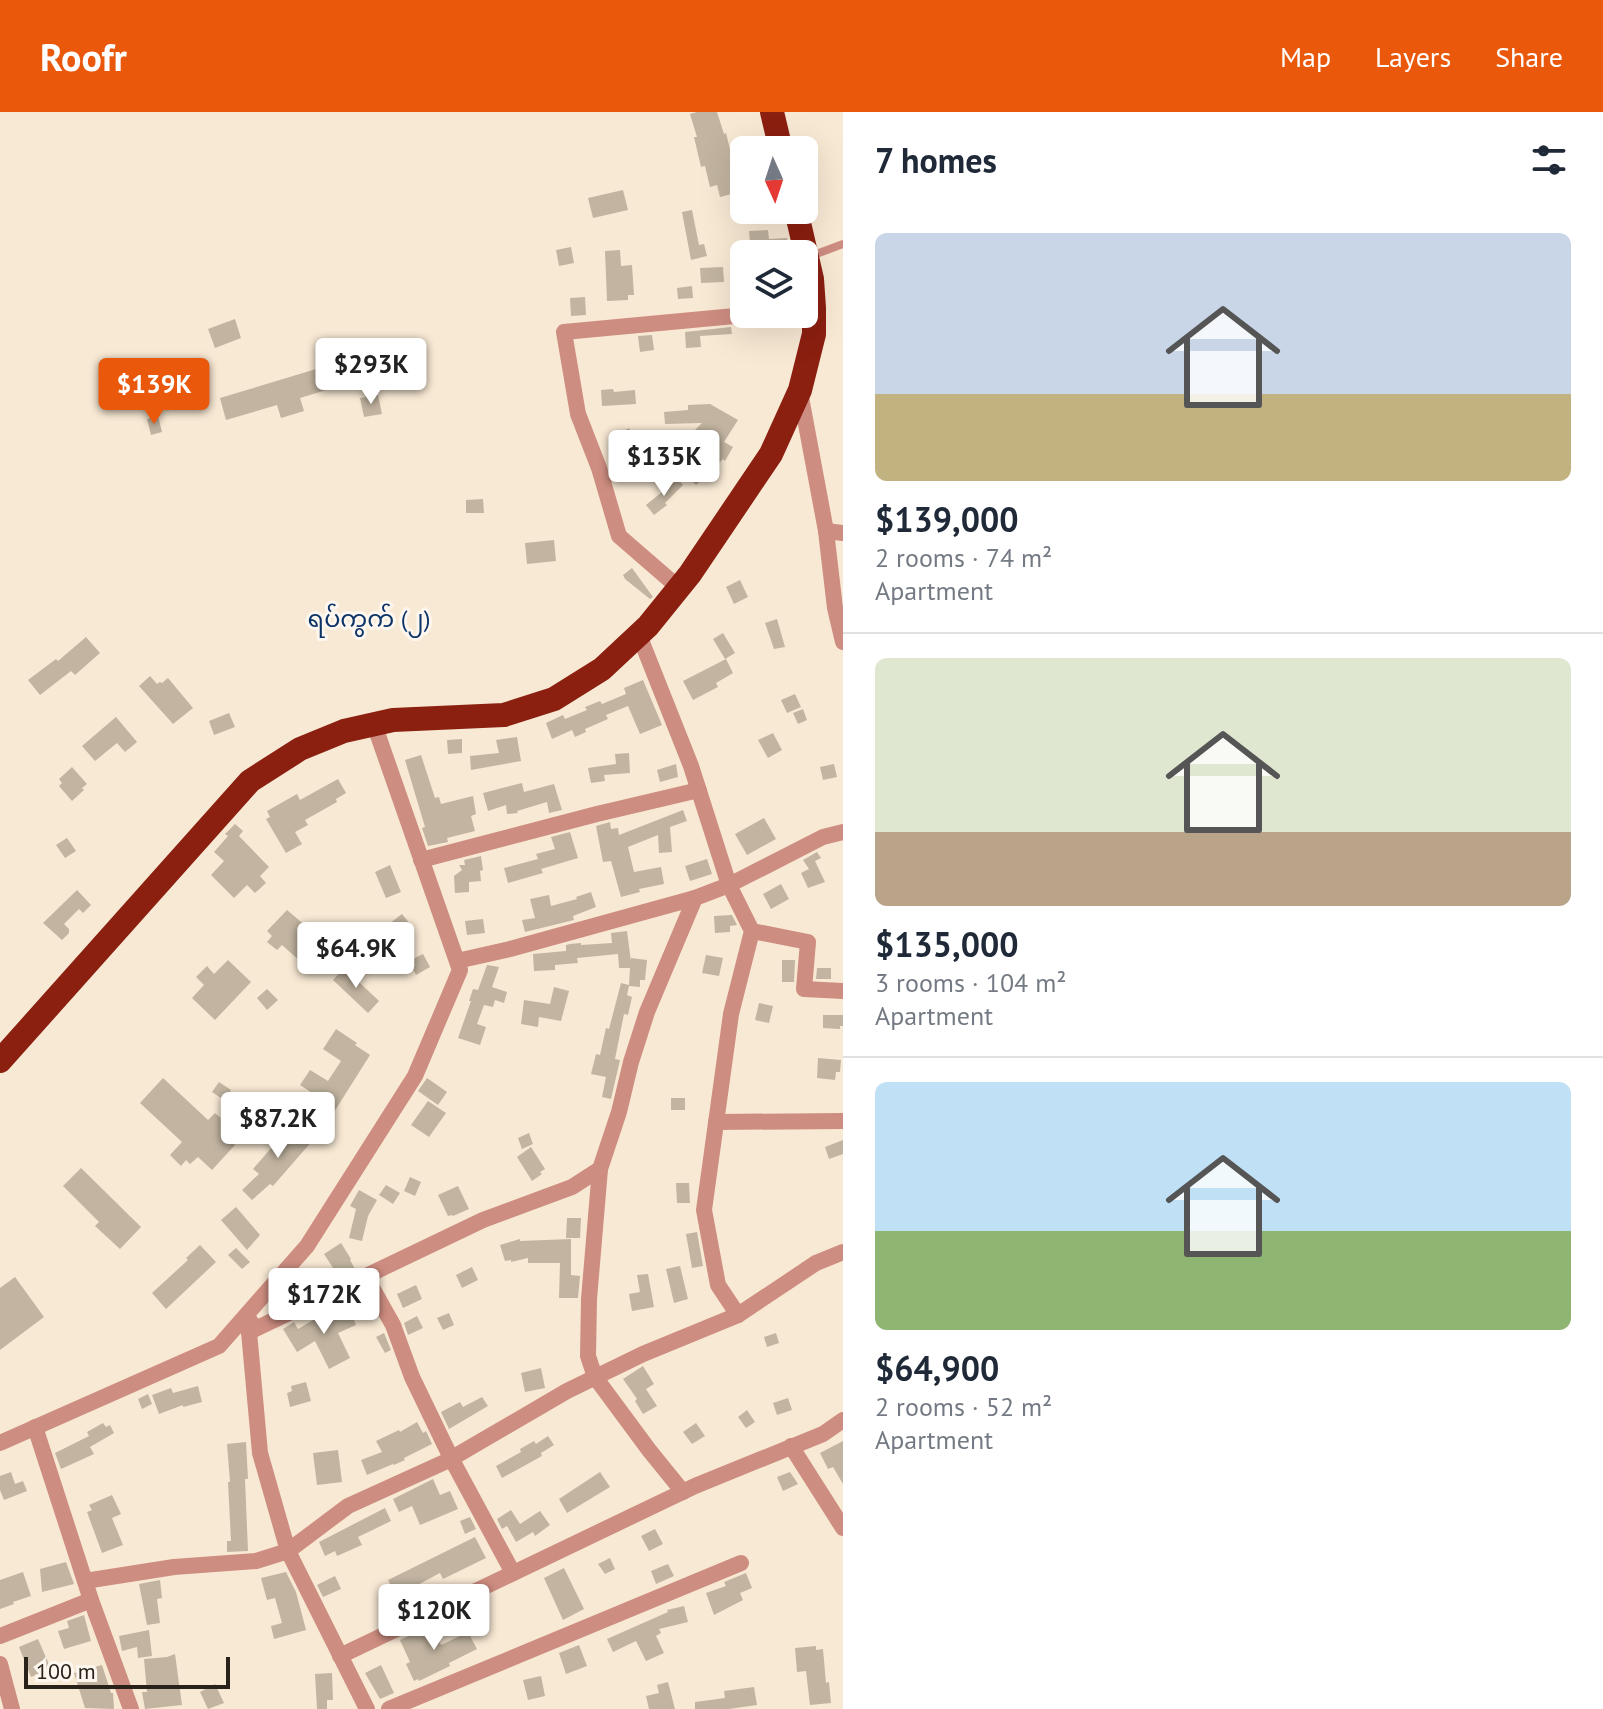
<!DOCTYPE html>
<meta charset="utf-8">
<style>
body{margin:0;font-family:"PT Sans","Noto Sans Myanmar",sans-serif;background:#f6f6f7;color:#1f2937;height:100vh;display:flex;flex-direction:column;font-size:30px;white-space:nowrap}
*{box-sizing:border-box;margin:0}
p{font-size:26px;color:#747a83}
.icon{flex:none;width:44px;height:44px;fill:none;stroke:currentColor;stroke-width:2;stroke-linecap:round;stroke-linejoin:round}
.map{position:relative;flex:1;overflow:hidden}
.sheet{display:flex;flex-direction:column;background:#fff;width:760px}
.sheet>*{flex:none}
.needle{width:52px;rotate:177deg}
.buttons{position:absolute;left:730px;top:24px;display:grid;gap:16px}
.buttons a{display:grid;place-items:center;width:88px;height:88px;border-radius:12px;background:#fff;box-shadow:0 8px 32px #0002;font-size:40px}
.scale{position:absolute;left:24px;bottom:20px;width:206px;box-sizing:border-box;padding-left:8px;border:4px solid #28221b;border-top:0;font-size:22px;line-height:28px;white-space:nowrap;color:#28221b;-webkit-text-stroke:6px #fef7ef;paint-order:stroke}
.price{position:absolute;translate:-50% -68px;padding:0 18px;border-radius:8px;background:#fff;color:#222;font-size:26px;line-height:52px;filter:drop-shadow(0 2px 4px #0008)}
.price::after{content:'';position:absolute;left:50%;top:48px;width:24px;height:18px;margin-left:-12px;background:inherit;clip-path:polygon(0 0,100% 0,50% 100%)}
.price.selected{background:#ea580c;color:#fff}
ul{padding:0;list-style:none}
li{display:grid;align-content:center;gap:16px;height:424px;padding:0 32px}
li+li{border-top:2px solid #e0e1e3}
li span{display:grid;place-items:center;height:248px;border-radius:12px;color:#555}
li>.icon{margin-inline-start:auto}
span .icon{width:144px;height:144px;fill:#fffc;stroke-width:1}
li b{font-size:34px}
h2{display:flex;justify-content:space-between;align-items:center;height:96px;padding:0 32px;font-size:34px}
header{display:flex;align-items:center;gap:48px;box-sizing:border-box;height:112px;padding:0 40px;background:#ea580c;color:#fff}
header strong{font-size:38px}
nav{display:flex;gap:44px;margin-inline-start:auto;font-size:28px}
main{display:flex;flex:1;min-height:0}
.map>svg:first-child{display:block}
</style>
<header>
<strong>Roofr</strong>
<nav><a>Map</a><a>Layers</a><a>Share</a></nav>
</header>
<main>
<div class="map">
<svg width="843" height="1597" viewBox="0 0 843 1597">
<rect width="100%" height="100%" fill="#f8e9d4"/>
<g fill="#c2b4a0">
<path d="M697 0H717L724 22 726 21 733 49H735L743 79 720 85 717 73 710 75 705 54 701 55 694 25H697L690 2Z"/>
<path d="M623 78 628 98 593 106 588 86Z"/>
<path d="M692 98 699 133 704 132 707 144 691 148 682 100Z"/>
<path d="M768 118 769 127 787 126 790 139 751 142 749 119Z"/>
<path d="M571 135 574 151 559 154 556 138Z"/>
<path d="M620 138 621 154 632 153 634 183H628V188L607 189 605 139Z"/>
<path d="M723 155 724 170 701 171 700 156Z"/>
<path d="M692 174 693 186 678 187 677 176Z"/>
<path d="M585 185 586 203 571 204 570 186Z"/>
<path d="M235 207 241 226 215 236 208 217Z"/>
<path d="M731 215 732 222 700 224 701 235 686 236 685 220Z"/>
<path d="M652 223 654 238 640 240 638 224Z"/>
<path d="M346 248 353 270 300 286 304 299 281 306 277 293 226 308 220 286Z"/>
<path d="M613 277 614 280 635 278 636 292 602 294 601 278Z"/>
<path d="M378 283 382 302 364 305 360 286Z"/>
<path d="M710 292 738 308 724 330 733 335 725 349 723 347 696 373 677 354 675 356 666 347 702 311 665 312 664 300 688 298V293Z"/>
<path d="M158 304 162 320 151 323 147 307Z"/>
<path d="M629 316 636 331 624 337 617 323Z"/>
<path d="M635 345 644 358 631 367 622 355Z"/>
<path d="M678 367 683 373 665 391 667 393 654 403 646 393Z"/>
<path d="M483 387 484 401H466V388Z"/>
<path d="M554 428 556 449 527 452 525 431Z"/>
<path d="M632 456 653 485 650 487 625 467 623 463Z"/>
<path d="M740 468 748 485 734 492 726 475Z"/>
<path d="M777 507 785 535 774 537 765 511Z"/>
<path d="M723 521 735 541 725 547 713 527Z"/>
<path d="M86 525 100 541 75 563 71 559 40 583 28 568 56 547 58 549Z"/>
<path d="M726 547 733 561 716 571 718 575 693 588 683 569Z"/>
<path d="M150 564 157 572 160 570 162 571 168 566 193 596 173 612 139 574Z"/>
<path d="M643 568 662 613 640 622 628 594 606 603 608 607 585 617 586 620 575 625 572 618 552 627 546 611 563 603 565 607 587 598 585 595 600 589 602 592 626 582 624 576Z"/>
<path d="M795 582 801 595 787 601 781 588Z"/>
<path d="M803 597 807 608 798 612 793 601Z"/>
<path d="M229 601 235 615 214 623 209 609Z"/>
<path d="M116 605 137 630 125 640 117 631 95 649 82 634Z"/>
<path d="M773 621 782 638 768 646 758 628Z"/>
<path d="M517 625 521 649 471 658 470 644 499 641 496 628Z"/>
<path d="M462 627V641L448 642 447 628Z"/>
<path d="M629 641 630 661 604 663 605 669 591 671 588 656 616 652 615 642Z"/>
<path d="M421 643 435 686 439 685 441 692 473 684 476 702 471 704 475 719 447 726 448 730 428 734 422 716 425 715 405 648Z"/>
<path d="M676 652 678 665 660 670 657 658Z"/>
<path d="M834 652 837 665 823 668 820 655Z"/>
<path d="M72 655 87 672 82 676 84 678 72 689 59 674 62 671 59 667Z"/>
<path d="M338 667 346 681 336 687 337 690 305 708 308 713 295 720 302 732 286 741 266 707 270 705 267 699 297 682 300 688Z"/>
<path d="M522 671 524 680 554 672 562 698 549 701 547 690 517 699 518 701 507 702 506 693 488 699 483 681Z"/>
<path d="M683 698 687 709 670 715 672 740 659 741 658 723 628 735 634 760 661 755 664 772 639 777 640 780 621 785 611 749 603 750 596 714 610 710 611 717 618 716 619 723Z"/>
<path d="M764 706 776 727 747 743 735 722Z"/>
<path d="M235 712 243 719 239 724 269 755 260 764 266 771 255 781 247 773 234 786 211 763 224 749 214 740 228 724 225 722Z"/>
<path d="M570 720 578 746 541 757 543 761 508 771 504 756 538 747 536 742 555 737 551 725Z"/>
<path d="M67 726 76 739 65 746 56 733Z"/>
<path d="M817 740 821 746 815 749 825 770 808 776 801 761 809 757 803 748Z"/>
<path d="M481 744 483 758 480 759 481 769 469 770V780L455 781 454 764 462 758 459 753H465L464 748Z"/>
<path d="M707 747 712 762 690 769 685 754Z"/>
<path d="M390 753 401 780 386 786 375 760Z"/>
<path d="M781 772 789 787 771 797 763 782Z"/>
<path d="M77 778 91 793 83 801 79 797 64 812 69 817V821L62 828 43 811Z"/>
<path d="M591 780 596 795 573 804 574 808 525 820 522 808 535 806 530 787 549 783 551 794 577 787 576 785Z"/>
<path d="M287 798 313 820 310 823 318 830 300 849 282 833 277 838 267 830 272 824 267 819Z"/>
<path d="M402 802 414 817 396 830 385 815Z"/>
<path d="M732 803 737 813 730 814V820L715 821 714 804Z"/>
<path d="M483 807 485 821 467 823 465 809Z"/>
<path d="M627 819 631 850V846L647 848 645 868H640V875L629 874 627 883 632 885 628 903 624 902 615 947 620 948 611 987 602 985 606 965 591 962 596 942 600 943 606 916 609 917 621 871 629 873 630 856H619L618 842 577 846 578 851 555 853V858L534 859 533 842 566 839V833L570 832 581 831V833L612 831 611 821Z"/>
<path d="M423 842 430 855 416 863 409 849Z"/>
<path d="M706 843 723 846 719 864 702 861Z"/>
<path d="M228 848 251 870 215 908 192 886 204 873 196 865 207 854 214 862Z"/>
<path d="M782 848H795L794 870H782Z"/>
<path d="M487 853 499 855 492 875 507 880 504 891 495 888 493 895 484 893 477 912 486 915 480 933 458 926 471 889H469L473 877 478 878Z"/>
<path d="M344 856 379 889 368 901 333 868Z"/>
<path d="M817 856H831V867H816Z"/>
<path d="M554 875 569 879 561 909 539 905 538 915 521 912 524 888 550 892Z"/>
<path d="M267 877 278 888 267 898 257 886Z"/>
<path d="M759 891 773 894 769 911 755 908Z"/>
<path d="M823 903H843V914H840V917L823 916Z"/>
<path d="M336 917 357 931 355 933 370 943 334 1000 321 992 324 989 300 973 310 958 328 969 341 949 323 937Z"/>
<path d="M818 946 841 948 840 960H836L835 968 817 966Z"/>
<path d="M163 966 208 1008 215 1001 229 1013 222 1021 235 1033 212 1058 198 1045 190 1052 186 1048 181 1054 170 1043 182 1030 140 991Z"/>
<path d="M427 966 447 980 438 993 418 979Z"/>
<path d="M219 970 231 978 224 988 212 980Z"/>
<rect x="671" y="986" width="14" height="12"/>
<path d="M428 989 446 1001 429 1025 411 1013Z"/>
<path d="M293 1011 313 1028 273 1074 270 1072 252 1088 242 1078 259 1062 253 1057Z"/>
<path d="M529 1021 533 1032 522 1037 518 1026Z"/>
<path d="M843 1028V1042L829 1047 825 1035Z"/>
<path d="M531 1035 545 1057 540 1060 542 1062 532 1069 517 1045Z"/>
<path d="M81 1056 141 1115 120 1137 95 1114 99 1110 63 1074Z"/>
<path d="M410 1065 421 1070 415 1084 404 1079Z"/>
<path d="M676 1071H689L690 1091H677Z"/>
<path d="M386 1073 400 1081 393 1092 379 1083Z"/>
<path d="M458 1074 469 1097 453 1104 452 1103 448 1104 438 1083Z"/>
<path d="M359 1078 377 1088 368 1104 362 1129 349 1126 356 1097 350 1094Z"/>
<path d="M236 1095 260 1123 247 1138 221 1108Z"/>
<path d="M567 1106H581L580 1126H566Z"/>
<path d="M697 1120 703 1154 692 1156 686 1122Z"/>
<path d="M520 1127V1129L571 1127V1163L580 1164 578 1186H559L560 1151H528V1146L511 1150V1148L505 1149 500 1133Z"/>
<path d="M341 1131 351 1147 350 1148 355 1157 339 1165 324 1142Z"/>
<path d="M200 1133 216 1150 166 1197 152 1181 188 1148 186 1146Z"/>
<path d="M236 1136 250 1150 242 1157 228 1143Z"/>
<path d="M680 1154 688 1187 674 1191 666 1157Z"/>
<path d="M472 1155 478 1168 462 1176 456 1163Z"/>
<path d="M648 1162 654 1195 632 1199 629 1182 640 1180 637 1163Z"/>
<path d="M15 1165 44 1205 0 1238V1176Z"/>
<path d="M416 1173 422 1187 403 1196 397 1182Z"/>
<path d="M349 1196 356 1213 338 1221 350 1246 329 1257 315 1229 297 1240 283 1217 294 1210 298 1217 318 1205 337 1197 339 1201Z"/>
<path d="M449 1201 454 1213 443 1218 437 1206Z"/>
<path d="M417 1204 423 1216 408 1223 404 1211Z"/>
<path d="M384 1221 391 1238 385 1241 376 1225Z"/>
<path d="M776 1221 779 1231 767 1235 764 1225Z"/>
<path d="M643 1254 654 1272 646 1277 657 1294 643 1302 635 1289 637 1287 623 1267Z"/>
<path d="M541 1256 545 1276 525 1280 521 1261Z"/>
<path d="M306 1270 311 1289 290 1295 287 1281 292 1279 291 1274Z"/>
<path d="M198 1274 202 1290 183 1295V1293L159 1302 152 1283 171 1276 173 1281Z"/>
<path d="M148 1282 152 1292 142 1297 138 1287Z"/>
<path d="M482 1285 488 1294 449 1317 441 1300 460 1290 463 1295Z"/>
<path d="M788 1286 792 1298 777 1303 773 1291Z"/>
<path d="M747 1298 755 1310 746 1316 738 1305Z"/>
<path d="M417 1310 423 1321 426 1319 432 1332 404 1346 405 1348 394 1353 393 1352 367 1363 361 1348 382 1340 376 1329 399 1318 400 1320Z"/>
<path d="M103 1311 106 1315 110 1313 114 1321 90 1335 94 1342 61 1357 55 1341 89 1324 87 1320Z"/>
<path d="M696 1311 705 1324 692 1332 683 1320Z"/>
<path d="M548 1324 554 1333 541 1341 542 1344 502 1366 496 1354 521 1340 520 1337 534 1329 536 1332Z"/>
<path d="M843 1329V1372L833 1355 828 1357 820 1341Z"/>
<path d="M246 1330 248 1367H245L248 1439 227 1440V1429H231L228 1370H230L227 1332Z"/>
<path d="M338 1338 342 1370 317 1373 313 1341Z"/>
<path d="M11 1360 15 1372 23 1369 27 1379 4 1388 0 1378V1364Z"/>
<path d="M600 1360 610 1375 567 1401 559 1387Z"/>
<path d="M790 1360 798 1372 783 1379 777 1365Z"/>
<path d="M433 1367 440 1383 450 1379 458 1397 420 1413 412 1394 399 1400 393 1387Z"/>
<path d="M112 1383 121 1402 112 1406 123 1433 102 1441 87 1400 92 1398 89 1393Z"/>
<path d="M385 1396 391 1409 358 1425 362 1433 337 1444 335 1439 325 1444 319 1430Z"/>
<path d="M511 1398 520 1412 540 1399 550 1413 535 1424 533 1420 516 1430 507 1414 502 1417 497 1407Z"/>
<path d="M470 1405 476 1417 465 1422 460 1409Z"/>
<path d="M655 1417 663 1432 649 1439 641 1424Z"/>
<path d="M475 1425 486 1446 443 1467 440 1461 397 1484 388 1468Z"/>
<path d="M610 1446 615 1457 605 1462 598 1452Z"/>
<path d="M66 1450 74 1472 42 1480 40 1457Z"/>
<path d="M668 1452 674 1464 656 1472 651 1459Z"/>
<path d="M564 1456 584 1497 563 1508 544 1466Z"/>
<path d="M23 1460 31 1484 13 1490 14 1492 0 1497V1468Z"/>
<path d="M286 1460 296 1480 306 1518 274 1527 271 1514 282 1511 275 1486 267 1488 261 1466Z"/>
<path d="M746 1461 752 1476 740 1481 743 1488 714 1503 706 1481 726 1474 724 1470Z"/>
<path d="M335 1464 341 1477 323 1485 317 1473Z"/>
<path d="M160 1468 162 1486 157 1487 160 1511 147 1513 139 1472Z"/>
<path d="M684 1494 688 1510 659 1517 661 1521 656 1524 664 1541 646 1549 636 1529 613 1540 607 1527 668 1500 667 1498Z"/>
<path d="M84 1503 91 1529 64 1537 58 1519 69 1516 67 1509Z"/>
<path d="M431 1513 441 1533 468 1520 477 1537 449 1551 450 1554 419 1569 418 1567 414 1569 406 1552 410 1550 400 1528Z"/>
<path d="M149 1518 152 1544 138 1546 137 1535 122 1539 119 1524Z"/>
<path d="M38 1527 51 1557 31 1565 19 1535Z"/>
<path d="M579 1533 587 1554 566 1562 559 1541Z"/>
<path d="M816 1534V1538L823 1537 826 1571 829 1570 831 1591 810 1593 806 1559 797 1560 795 1536Z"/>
<path d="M175 1542 182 1593 145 1597 142 1580H147L144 1547 167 1545Z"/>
<path d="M102 1553 111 1581H113L114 1597 85 1596 74 1561Z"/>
<path d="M381 1553 394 1581 380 1587 365 1561Z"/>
<path d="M332 1561 333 1588H327V1597H317L315 1562Z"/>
<path d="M541 1564 545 1584 528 1588 523 1568Z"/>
<path d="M668 1570 675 1597H649L646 1584 659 1581 657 1573Z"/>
<path d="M215 1572 224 1591 208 1597 200 1580Z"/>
<path d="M754 1575 757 1593 729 1597H695V1590L725 1586 724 1579Z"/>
</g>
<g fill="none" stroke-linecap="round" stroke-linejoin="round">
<path stroke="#ce8d81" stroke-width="8" d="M811 144 843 132"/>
<g stroke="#ce8d81" stroke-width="16">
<path d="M800 280 826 419 843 421"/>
<path d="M826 419 835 496 843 530"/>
<path d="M679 476 619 424 599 356 578 302 564 220 756 202"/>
<path d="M639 523 691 654 729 773 823 725 843 720"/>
<path d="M421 748 597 702 699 678"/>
<path d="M752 819 808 830 804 877 843 879"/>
<path d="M457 849 510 837 695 786 729 773 752 819 731 902 704 1098 718 1173 738 1203"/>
<path d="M716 1010 843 1009"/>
<path d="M600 1057 589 1187 588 1244 595 1265 649 1338 683 1380"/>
<path d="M366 1165 393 1213 412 1265 451 1346 513 1461"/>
<path d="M251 1210 249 1220 260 1341 288 1439 367 1597"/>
<path d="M249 1220 483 1108 572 1075 600 1057 619 1000 631 950 647 900 695 786"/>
<path d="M35 1315 91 1488 131 1597"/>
<path d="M0 1331 219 1234 307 1134 415 964 460 858 374 612"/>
<path d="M791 1334 843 1416"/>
<path d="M85 1469 174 1455 256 1449 288 1439 348 1394 447 1349 567 1279 643 1242 738 1203 816 1151 843 1140"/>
<path d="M0 1524 91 1488"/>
<path d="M340 1544 695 1374 823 1322 843 1308"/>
<path d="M0 1552 12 1597"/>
<path d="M389 1597 741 1451"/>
</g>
<g stroke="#8b1f10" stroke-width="24">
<path d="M772 0 781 38"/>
<path d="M0 949 250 669 300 637 344 619 393 608 504 603 554 587 602 557 648 514 690 462 771 342 800 278 814 222V196L812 167 796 98"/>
</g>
</g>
<g text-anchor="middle" stroke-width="6" stroke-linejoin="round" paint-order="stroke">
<g font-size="24" fill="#0c3467" stroke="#fef7ef">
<text x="369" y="515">ရပ်ကွက် (၂)</text>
</g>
</g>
</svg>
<div class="buttons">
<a><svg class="needle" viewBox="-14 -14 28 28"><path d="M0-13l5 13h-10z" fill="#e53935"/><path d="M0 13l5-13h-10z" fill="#747a83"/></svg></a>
<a><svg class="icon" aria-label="layers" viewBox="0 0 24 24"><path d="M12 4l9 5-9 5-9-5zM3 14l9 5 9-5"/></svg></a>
</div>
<div class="scale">100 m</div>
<b class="price" style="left:371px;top:294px">$293K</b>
<b class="price selected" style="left:154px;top:314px">$139K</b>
<b class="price" style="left:664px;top:386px">$135K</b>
<b class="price" style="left:356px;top:878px">$64.9K</b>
<b class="price" style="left:278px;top:1048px">$87.2K</b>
<b class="price" style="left:324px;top:1224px">$172K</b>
<b class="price" style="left:434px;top:1540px">$120K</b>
</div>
<section class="sheet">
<h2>7 homes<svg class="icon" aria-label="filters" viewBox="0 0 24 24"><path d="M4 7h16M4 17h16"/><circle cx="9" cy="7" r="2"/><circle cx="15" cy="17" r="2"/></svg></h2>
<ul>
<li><span style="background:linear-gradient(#c9d6e8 65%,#c2b280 0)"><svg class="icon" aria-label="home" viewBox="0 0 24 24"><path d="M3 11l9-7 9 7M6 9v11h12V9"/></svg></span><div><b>$139,000</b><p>2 rooms · 74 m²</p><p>Apartment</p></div></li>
<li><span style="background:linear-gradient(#dfe7d0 70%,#b9a48a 0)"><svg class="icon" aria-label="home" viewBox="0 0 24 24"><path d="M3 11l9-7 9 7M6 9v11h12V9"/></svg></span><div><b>$135,000</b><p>3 rooms · 104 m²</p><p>Apartment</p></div></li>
<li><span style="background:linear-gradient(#bfe0f5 60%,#8fb573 0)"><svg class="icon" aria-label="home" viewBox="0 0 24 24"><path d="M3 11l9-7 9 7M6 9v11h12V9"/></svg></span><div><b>$64,900</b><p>2 rooms · 52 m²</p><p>Apartment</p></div></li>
</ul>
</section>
</main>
